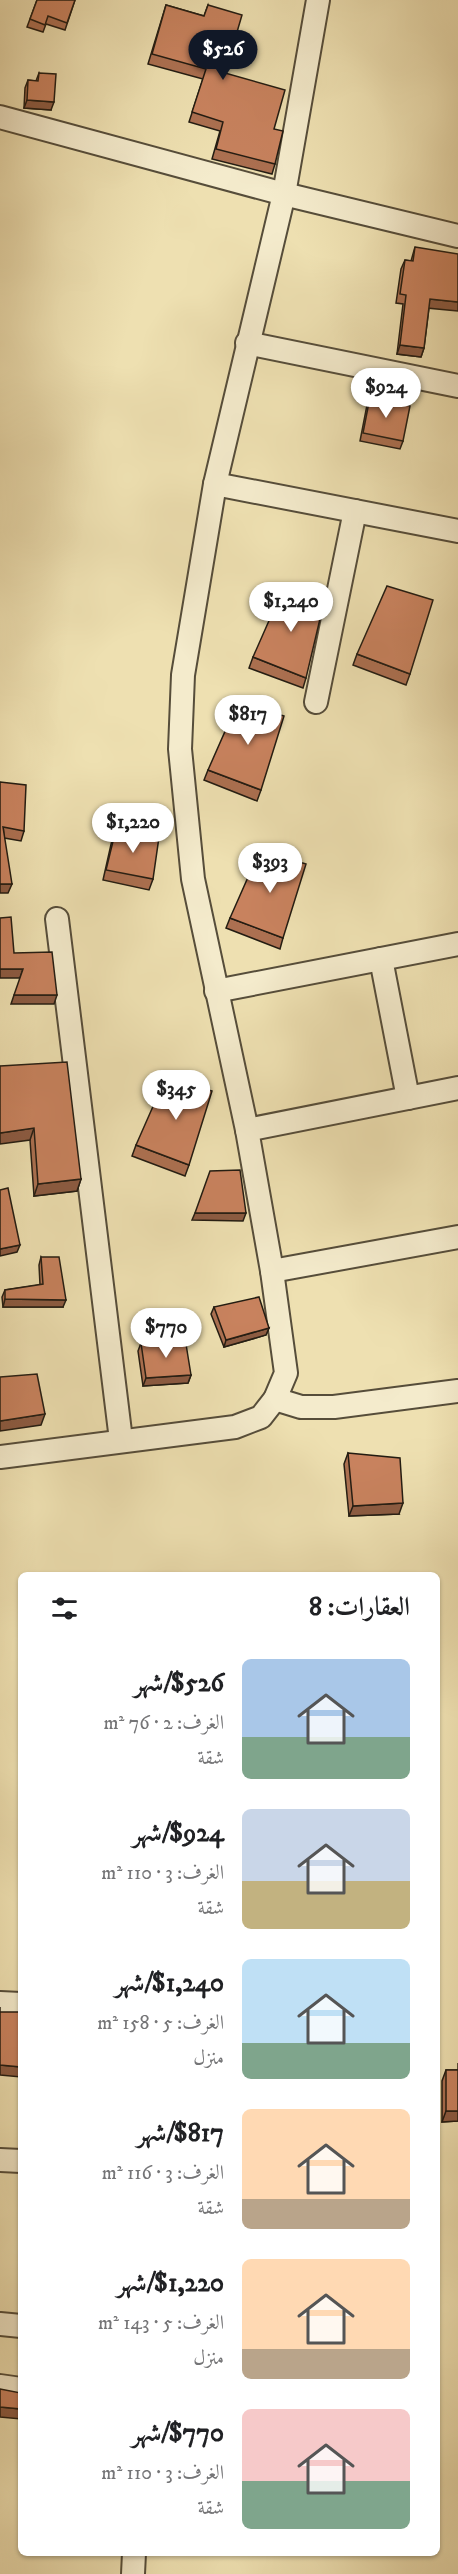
<!DOCTYPE html>
<html lang="ar">
<meta charset="utf-8">
<style>
body{margin:0;font-family:"IM FELL DW Pica",Amiri,serif;background:#f2f2f2;color:#202124;direction:rtl;height:100vh;display:flex;flex-direction:column;font-size:22px;white-space:nowrap}
*{box-sizing:border-box;margin:0}
p{font-size:20px;color:#757577}
.icon{flex:none;width:33px;height:33px;fill:none;stroke:currentColor;stroke-width:2;stroke-linecap:round;stroke-linejoin:round}
.map{position:relative;flex:1;overflow:hidden;direction:ltr}
.side{position:absolute;left:18px;top:1572px;width:422px;height:984px;display:flex;flex-direction:column;background:#fff;border-radius:9px;box-shadow:0 2px 4px #0004;direction:rtl}
.side>*{flex:none}
.price{position:absolute;translate:-50% -51px;padding:0 14px;border-radius:21px;background:#fff;color:#222;font-size:20px;line-height:39px;filter:drop-shadow(0 2px 3px #0008)}
.price::after{content:'';position:absolute;left:50%;top:36px;width:18px;height:14px;margin-left:-9px;background:inherit;clip-path:polygon(0 0,100% 0,50% 100%)}
.price.active{background:#111827;color:#fff}
ul{padding:0;list-style:none}
li{display:flex;align-items:center;gap:18px;height:150px;padding:0 30px}
li span{display:grid;place-items:center;flex:none;width:168px;height:120px;border-radius:9px;color:#555}
li>.icon{margin-inline-start:auto}
span .icon{width:72px;height:72px;fill:#fffc;stroke-width:1}
li b{font-size:26px}
h2{display:flex;justify-content:space-between;align-items:center;height:72px;padding:0 30px;font-size:26px}
.map>svg:first-child{display:block}
</style>
<div class="map">
<svg width="458" height="2574" viewBox="0 0 458 2574">
<rect width="100%" height="100%" fill="#eee0b1"/>
<filter id="stains"><feTurbulence type="fractalNoise" baseFrequency=".00333" numOctaves="4"/><feColorMatrix values="0 0 0 0 .2 0 0 0 0 .09 0 0 0 0 .02 0 0 0 .5 -.17"/></filter>
<radialGradient id="worn" r=".72"><stop offset=".6" stop-color="#630" stop-opacity="0"/><stop offset="1" stop-color="#630" stop-opacity=".3"/></radialGradient>
<g fill="none" stroke-linecap="round" stroke-linejoin="round">
<defs>
<g id="minor">
<path d="M0 117 284 194 458 236"/>
<path d="M247 343 458 386"/>
<path d="M215 484 458 531"/>
<path d="M316 702 355 511"/>
<path d="M57 919 121 1440"/>
<path d="M381 959 408 1098"/>
<path d="M216 991 458 944"/>
<path d="M247 1130 458 1088"/>
<path d="M272 1271 458 1237"/>
<path d="M275 1399 301 1407H334L458 1391"/>
<path d="M0 1457 235 1427 261 1417 275 1399 286 1373 272 1271 247 1130 193 879 180 749 183 675 215 484 284 194 318 0"/>
<path d="M0 2003 21 2004"/>
<path d="M0 2160 21 2161"/>
<path d="M0 2324 21 2326"/>
<path d="M0 2386 21 2389"/>
<path d="M133 2574 134 2553"/>
</g>
</defs>
<use href="#minor" stroke="#564d3a" stroke-width="26"/>
<use href="#minor" stroke="#f4ebcc" stroke-width="22"/>
</g>
<g fill="#ac7051" stroke="#231c12" stroke-width="1.5">
<path d="M37 0H75L65 30 46 24 43 32 27 27Z"/>
<path d="M166 5 204 16 208 5 225 73 274 129 275 164 272 174 212 159 220 131 189 122 203 79 148 64Z"/>
<path d="M39 73 51 110 24 108 25 88 28 80 36 81Z"/>
<path d="M415 247 429 308 424 348 421 357 397 354 403 304 396 303 401 269 405 260 411 261Z"/>
<path d="M370 397 403 441 400 449 360 441 367 405Z"/>
<path d="M357 654 410 674 406 685 353 665Z"/>
<path d="M253 657 306 678 303 688 249 668Z"/>
<path d="M208 770 261 790 257 801 204 780Z"/>
<path d="M0 782 24 831 21 841 4 838 8 893Z"/>
<path d="M116 829 153 879 149 890 103 880 112 840Z"/>
<path d="M230 918 283 938 280 949 226 928Z"/>
<path d="M0 1066 81 1179 77 1191 34 1196 30 1140Z"/>
<path d="M136 1145 189 1165 185 1176 132 1156Z"/>
<path d="M41 1257 63 1307H3L2 1297 5 1290 40 1285 39 1265Z"/>
<path d="M214 1307 269 1328 266 1335 224 1347 211 1314Z"/>
<path d="M141 1343 191 1375 188 1383 143 1386 138 1351Z"/>
<path d="M348 1453 399 1514 349 1516 344 1464Z"/>
<path d="M458 2063V2121L442 2122V2081L446 2070H458Z"/>
</g>
<g fill="#8c5b42" stroke="#231c12" stroke-width="1.5">
<path d="M27 100 54 102 51 110 24 108Z"/>
<path d="M430 299 458 302V311L427 308Z"/>
<path d="M400 345 424 348 421 357 397 354Z"/>
<path d="M0 884H12L8 893H0Z"/>
<path d="M0 969H23L20 978H0Z"/>
<path d="M14 995H57L54 1004H11Z"/>
<path d="M34 1128 30 1140 0 1144V1133Z"/>
<path d="M81 1179 77 1191 34 1196 38 1184Z"/>
<path d="M195 1213H246L243 1221 192 1220Z"/>
<path d="M20 1245 17 1252 0 1256V1249Z"/>
<path d="M5 1299 66 1300 63 1307H3Z"/>
<path d="M269 1328 266 1335 224 1347 226 1340Z"/>
<path d="M191 1375 188 1383 143 1386 146 1378Z"/>
<path d="M45 1414 41 1425 0 1431V1421Z"/>
<path d="M403 1503 399 1514 349 1516 353 1506Z"/>
<path d="M0 2065 21 2067V2077L0 2075Z"/>
<path d="M446 2111H458V2121L442 2122Z"/>
<path d="M0 2407 21 2409V2419L0 2417Z"/>
</g>
<g fill="#c8825e" stroke="#231c12" stroke-width="1.5">
<path d="M37 0H75L67 23 48 16 45 25 30 19Z"/>
<path d="M166 5 204 16 208 5 242 15 225 73 285 90 274 129 283 131 275 164 216 149 223 122 192 112 206 69 152 54Z"/>
<path d="M39 73 56 74 54 102 27 100 28 80 38 81Z"/>
<path d="M415 247 458 254V302L430 299 424 348 400 345 406 295 400 294 405 260 413 261Z"/>
<path d="M370 397 410 406 403 441 363 433Z"/>
<path d="M387 586 433 600 410 674 357 654Z"/>
<path d="M283 589 324 602 306 678 253 657Z"/>
<path d="M238 702 284 716 261 790 208 770Z"/>
<path d="M0 782 26 785 24 831 3 827 12 884H0Z"/>
<path d="M116 829 159 837 153 879 106 870Z"/>
<path d="M260 850 306 864 283 938 230 918Z"/>
<path d="M11 917 14 953 52 952 57 995H14L23 969H0V918Z"/>
<path d="M67 1062 81 1179 38 1184 34 1128 0 1133V1066Z"/>
<path d="M166 1077 212 1091 189 1165 136 1145Z"/>
<path d="M240 1170 246 1213H195L210 1171Z"/>
<path d="M8 1188 20 1245 0 1249V1190Z"/>
<path d="M41 1257H59L66 1300 5 1299V1290L43 1284Z"/>
<path d="M259 1297 269 1328 226 1340 214 1307Z"/>
<path d="M185 1338 191 1375 146 1378 141 1343Z"/>
<path d="M37 1374 45 1414 0 1421V1377Z"/>
<path d="M348 1453 400 1458 403 1503 353 1506Z"/>
<path d="M0 2007V2012H21V2067L0 2065Z"/>
<rect x="446" y="2070" width="12" height="41"/>
<path d="M0 2389 21 2393V2409L0 2407Z"/>
</g>
<rect width="100%" height="100%" filter="url(#stains)"/>
<rect width="100%" height="100%" fill="url(#worn)"/>
</svg>
<b class="price active" style="left:223px;top:81px">$526</b>
<b class="price" style="left:386px;top:419px">$924</b>
<b class="price" style="left:291px;top:633px">$1,240</b>
<b class="price" style="left:248px;top:746px">$817</b>
<b class="price" style="left:133px;top:854px">$1,220</b>
<b class="price" style="left:270px;top:894px">$393</b>
<b class="price" style="left:176px;top:1121px">$345</b>
<b class="price" style="left:166px;top:1359px">$770</b>
<section class="side">
<h2>العقارات: 8<svg class="icon" aria-label="filters" viewBox="0 0 24 24"><path d="M4 7h16M4 17h16"/><circle cx="9" cy="7" r="2"/><circle cx="15" cy="17" r="2"/></svg></h2>
<ul>
<li><span style="background:linear-gradient(#a9c7e8 65%,#7fa58c 0)"><svg class="icon" aria-label="home" viewBox="0 0 24 24"><path d="M3 11l9-7 9 7M6 9v11h12V9"/></svg></span><div><b>$526/شهر</b><p>الغرف: 2 · 76 m²</p><p>شقة</p></div></li>
<li><span style="background:linear-gradient(#c9d6e8 60%,#c2b280 0)"><svg class="icon" aria-label="home" viewBox="0 0 24 24"><path d="M3 11l9-7 9 7M6 9v11h12V9"/></svg></span><div><b>$924/شهر</b><p>الغرف: 3 · 110 m²</p><p>شقة</p></div></li>
<li><span style="background:linear-gradient(#bfe0f5 70%,#7fa58c 0)"><svg class="icon" aria-label="home" viewBox="0 0 24 24"><path d="M3 11l9-7 9 7M6 9v11h12V9"/></svg></span><div><b>$1,240/شهر</b><p>الغرف: 5 · 158 m²</p><p>منزل</p></div></li>
<li><span style="background:linear-gradient(#ffd9b3 75%,#b9a48a 0)"><svg class="icon" aria-label="home" viewBox="0 0 24 24"><path d="M3 11l9-7 9 7M6 9v11h12V9"/></svg></span><div><b>$817/شهر</b><p>الغرف: 3 · 116 m²</p><p>شقة</p></div></li>
<li><span style="background:linear-gradient(#ffd9b3 75%,#b9a48a 0)"><svg class="icon" aria-label="home" viewBox="0 0 24 24"><path d="M3 11l9-7 9 7M6 9v11h12V9"/></svg></span><div><b>$1,220/شهر</b><p>الغرف: 5 · 143 m²</p><p>منزل</p></div></li>
<li><span style="background:linear-gradient(#f6c9c9 60%,#7fa58c 0)"><svg class="icon" aria-label="home" viewBox="0 0 24 24"><path d="M3 11l9-7 9 7M6 9v11h12V9"/></svg></span><div><b>$770/شهر</b><p>الغرف: 3 · 110 m²</p><p>شقة</p></div></li>
</ul>
</section>
</div>
